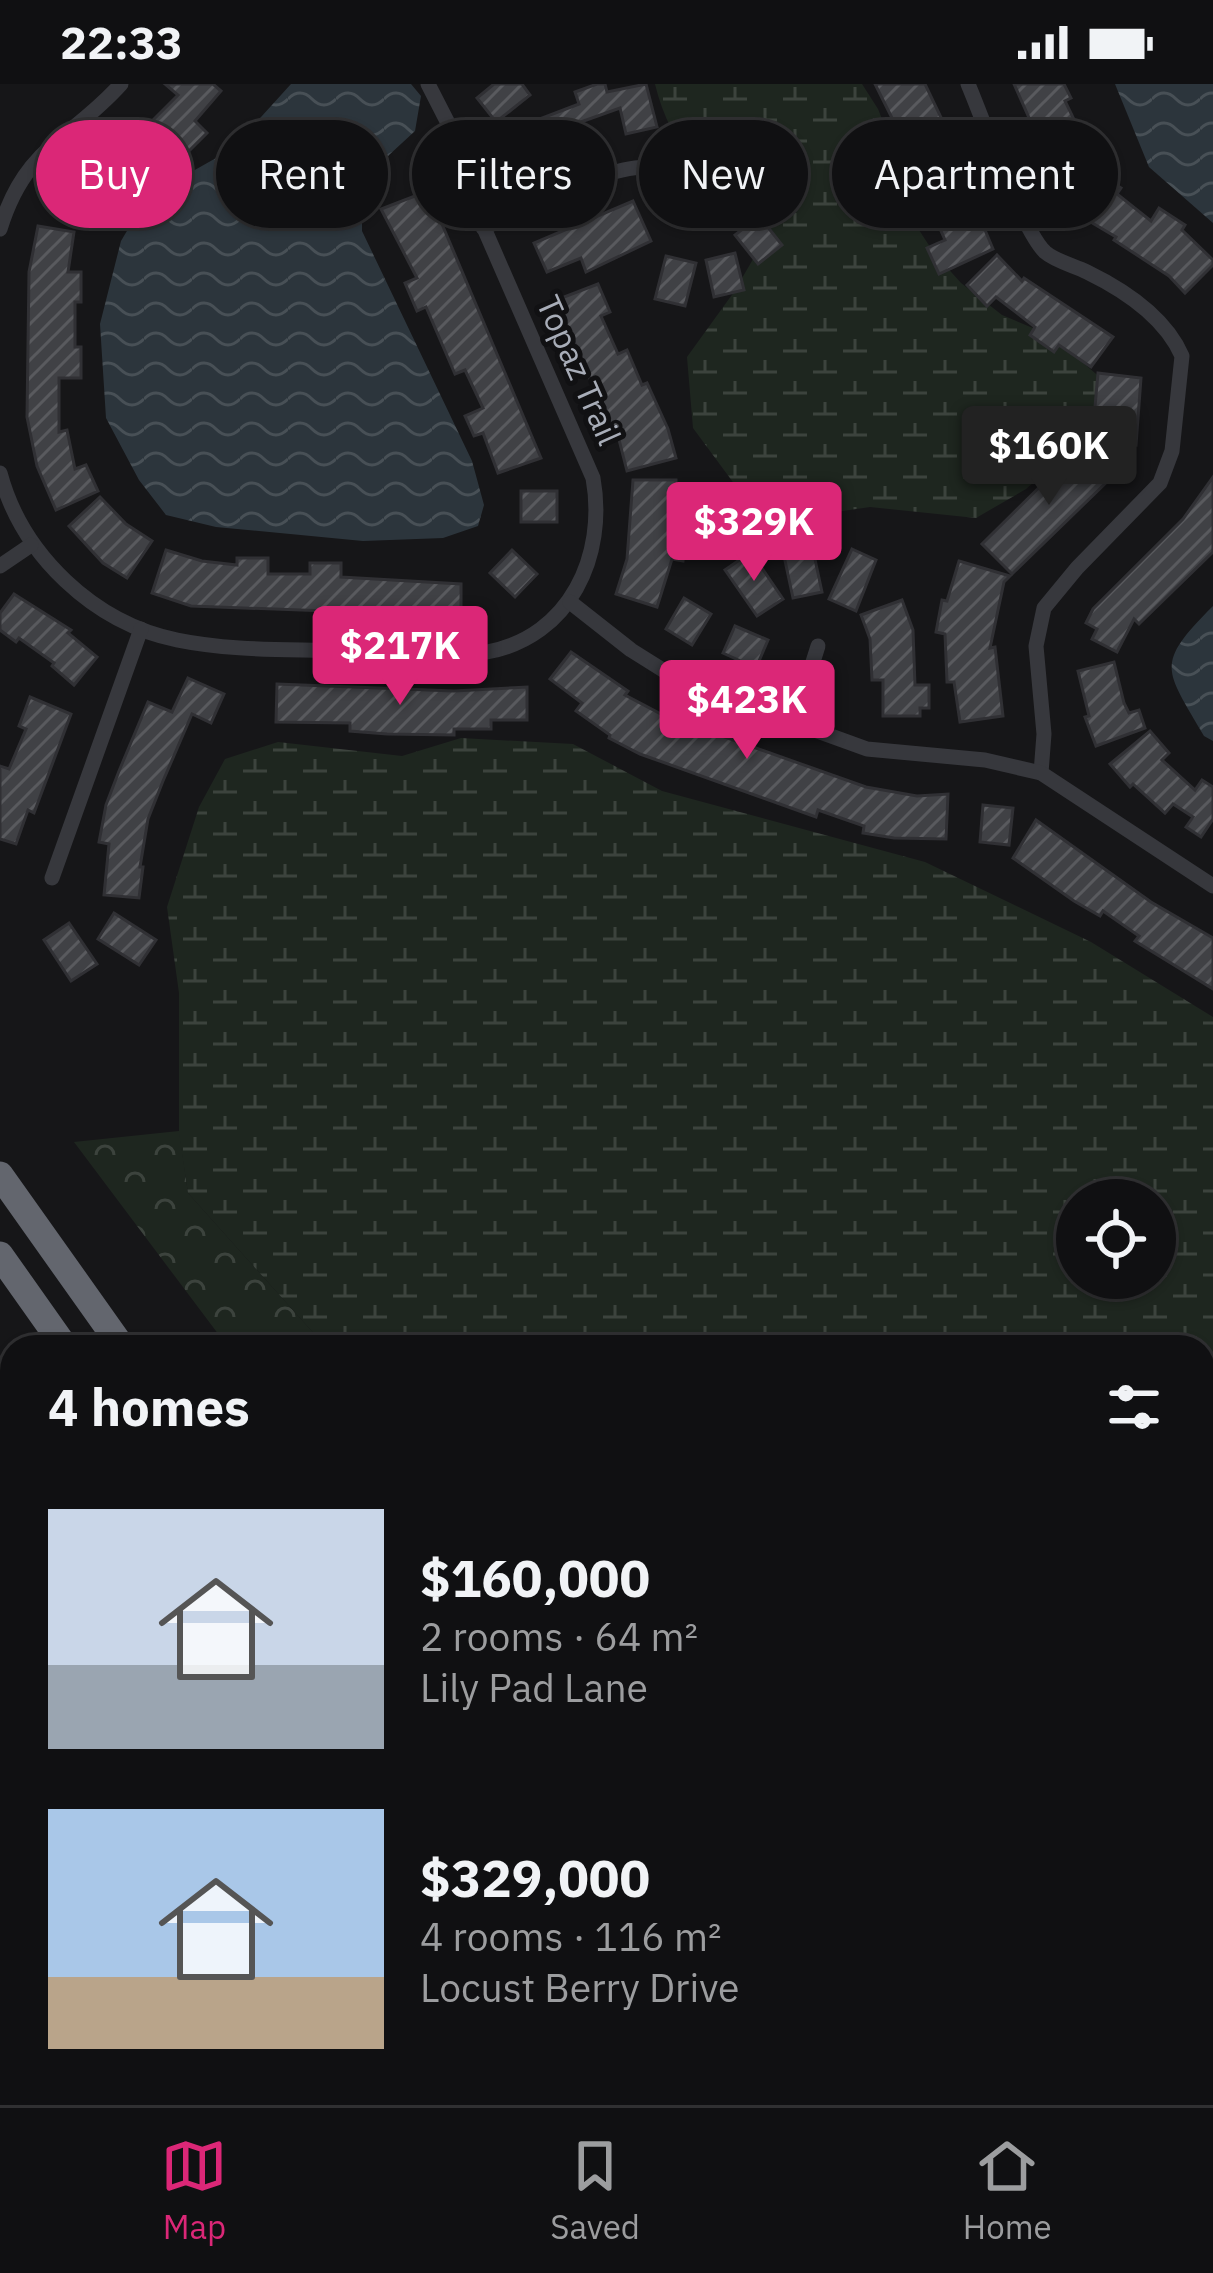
<!DOCTYPE html>
<meta charset="utf-8">
<style>
body{margin:0;font-family:"IBM Plex Sans",sans-serif;background:#19191b;color:#f1f3f6;height:100vh;display:flex;flex-direction:column;font-size:45px;white-space:nowrap}
*{box-sizing:border-box;margin:0}
p{font-size:39px;color:#9c9d9f}
.icon{flex:none;width:66px;height:66px;fill:none;stroke:currentColor;stroke-width:2;stroke-linecap:round;stroke-linejoin:round}
.map{position:relative;flex:1;overflow:hidden}
.side{position:absolute;left:0px;top:1251px;width:1215px;height:771px;display:flex;flex-direction:column;background:#101012;border-radius:36px 36px 0 0;box-shadow:0 3px 9px #0004,0 0 0 3px #303032}
.side>*{flex:none}
.top-card{position:absolute;left:36px;top:36px;width:1143px;height:108px;display:flex;gap:24px}
.tools{position:absolute;left:1056px;top:1095px;display:grid;gap:24px}
.tools a{display:grid;place-items:center;width:120px;height:120px;border-radius:50%;background:#101012;box-shadow:0 3px 9px #0004,0 0 0 3px #303032;font-size:60px}
.price{position:absolute;translate:-50% -102px;padding:0 27px;border-radius:12px;background:#db2777;color:#fff;font-size:39px;line-height:78px;filter:drop-shadow(0 3px 6px #0008)}
.price::after{content:'';position:absolute;left:50%;top:72px;width:36px;height:27px;margin-left:-18px;background:inherit;clip-path:polygon(0 0,100% 0,50% 100%)}
.price.selected{background:#222;color:#fff}
ul{padding:0;list-style:none}
li{display:flex;align-items:center;gap:36px;height:300px;padding:0 48px}
li span{display:grid;place-items:center;flex:none;width:336px;height:240px;border-radius:0px;color:#555}
li>.icon{margin-inline-start:auto}
span .icon{width:144px;height:144px;fill:#fffc;stroke-width:1}
li b{font-size:51px}
h2{display:flex;justify-content:space-between;align-items:center;height:144px;padding:0 48px;font-size:51px}
.tag{padding:0 42px;border-radius:54px;background:#101012;box-shadow:0 3px 9px #0004,0 0 0 3px #303032;font-size:42px;line-height:108px}
.tag.selected{background:#db2777;color:#fff}
.status{display:flex;justify-content:space-between;align-items:center;height:84px;padding:0 60px;background:#101012;direction:ltr}
.status svg{height:33px;fill:currentColor}
.menu{display:flex;justify-content:space-around;align-items:center;height:168px;border-top:3px solid #303032;background:#101012;font-size:33px;color:#9c9d9f}
.menu a{display:grid;justify-items:center;gap:6px}
.menu .selected{color:#db2777}
.map>svg:first-child{display:block}
</style>
<div class="status"><b>22:33</b><svg viewBox="0 0 49 12"><path d="M0 12V9h3v3zM5 12V6h3v6zM10 12V3h3v9zM15 12V0h3v12zM26 1h20v11H26zM47 4h2v5h-2z"/></svg></div>
<div class="map">
<svg width="1213" height="2021" viewBox="0 0 1213 2021">
<defs>
<pattern id="forest-crowns" width="20" height="18" patternUnits="userSpaceOnUse" patternTransform="scale(3)"><rect width="20" height="18" fill="#1e261f"/><path d="M2 6a3 3 0 1 1 6 0M12 15a3 3 0 1 1 6 0" fill="none" stroke="#3c433d"/></pattern>
<pattern id="wetland-marsh" width="20" height="14" patternUnits="userSpaceOnUse" patternTransform="scale(3)"><rect width="20" height="14" fill="#1e261f"/><path d="M1 5h8M5 5V1M11 12h8M15 12V8" fill="none" stroke="#3c433d"/></pattern>
<pattern id="water-waves" width="16" height="10" patternUnits="userSpaceOnUse" patternTransform="scale(3)"><rect width="16" height="10" fill="#2c353c"/><path d="M0 5q4-4 8 0t8 0" fill="none" stroke="#485056"/></pattern>
<pattern id="building-hatch" width="6" height="6" patternUnits="userSpaceOnUse" patternTransform="scale(3)"><rect width="6" height="6" fill="#404145"/><path d="M-1 1l2-2M0 6l6-6M5 7l2-2" fill="none" stroke="#595a5e"/></pattern>
</defs>
<rect width="100%" height="100%" fill="#161618"/>
<path fill="#1e261f" d="M0 1317 12 1332V1631H0Z"/>
<g fill="url(#forest-crowns)">
<path d="M179 1047 188 1109 326 1263H228L74 1058Z"/>
<path d="M0 1631H12V2010H43V2021H0Z"/>
</g>
<g fill="url(#wetland-marsh)" fill-rule="evenodd">
<path d="M655 0H862L878 25 905 93 917 143 934 169 961 199 1002 231 1052 252 1103 296V325L1079 358 1026 405 976 434 870 423 829 429 741 409 693 344 687 273 734 208 763 158C716 114 670 64 655 0Z"/>
<path d="M461 654 573 660 662 707 925 778 1091 858 1213 933V2021H1156L1152 2010H1203V1263H326L188 1109 179 1050V909L167 823 199 723 225 675 278 658 402 672ZM1155 1116V1194H1077V1116Z"/>
</g>
<g fill="url(#water-waves)">
<path d="M291 0H411L421 12 415 47 389 71 362 109V147L472 377 484 421 478 442 443 454 363 457 216 443 166 431 139 396 106 334 100 240 121 157 147 113 232 65Z"/>
<path d="M1115 0H1213V139L1149 83Z"/>
<path d="M1213 522V657L1204 652C1165 584 1154 581 1213 522Z"/>
</g>
<g fill="url(#building-hatch)" stroke="#303034" stroke-width="3">
<path d="M165 0H213L221 7 195 37 207 49 186 70 179 64 148 91 138 80 97 115 84 136 53 118 68 93 107 59 111 64 141 38 146 43 178 11Z"/>
<path d="M494 0H522L530 11 496 38 477 14Z"/>
<path d="M597 0H605L607 8 646 0 657 43 626 50 620 24 578 39 587 64 516 96 500 63 545 40 542 34 579 20 575 8Z"/>
<path d="M875 0H925L970 94 964 96 993 165 939 190 927 164 945 156 929 120 934 118Z"/>
<path d="M1014 0H1064L1071 14 1065 17 1097 83 1058 99Z"/>
<path d="M1096 88 1121 104 1117 110 1151 137 1159 124 1185 141 1182 146 1213 176V181L1185 209 1169 192 1114 156 1116 153 1072 127Z"/>
<path d="M428 107 541 374 498 389 483 349 474 352 465 332 483 324 465 286 455 290 426 223 417 227 405 199 417 194 381 125Z"/>
<path d="M633 117 651 157 586 188 581 174 547 188 534 159Z"/>
<path d="M759 132 782 161 758 180 735 151Z"/>
<path d="M38 142 74 148 68 188H81V218H75V263H81V294H59V348L67 346 75 385 86 381 98 407 56 426 37 382 27 333 29 188Z"/>
<path d="M735 169 744 206 714 213 706 176Z"/>
<path d="M997 171 1022 197 1024 194 1113 253 1091 283 1059 261 1054 268 1030 251 1035 243 996 213 987 222 967 201Z"/>
<path d="M666 172 696 179 685 222 655 215Z"/>
<path d="M598 200 610 228 601 232 618 270 627 266 642 301 647 299 668 345 676 374 627 387 616 344 612 346 556 216Z"/>
<path d="M1098 289 1141 294 1136 361 1092 356Z"/>
<path d="M1084 359 1115 390 1012 490 982 460Z"/>
<path d="M1213 393V468L1139 540 1134 535 1117 568 1092 555 1097 545 1086 539 1093 525 1183 435Z"/>
<path d="M633 396H676L677 444 687 446 683 477 672 475 657 523 616 510 627 475Z"/>
<rect x="521" y="407" width="36" height="31"/>
<path d="M100 413 126 440 152 457 127 494 103 479 69 442Z"/>
<path d="M852 465 876 476 856 527 829 515Z"/>
<path d="M166 466 202 477 237 481V474H268V490H310V479H341V493L461 500V532L191 522 152 509Z"/>
<path d="M512 466 537 490 515 513 490 489Z"/>
<path d="M813 466 822 508 793 514 784 472Z"/>
<path d="M751 468 783 515 757 532 725 486Z"/>
<path d="M959 477 1010 492 1004 498 990 564 995 563 1003 632 960 638 954 598H947L945 550 936 548 942 516 947 517Z"/>
<path d="M14 510 71 546 68 549 97 573 74 601 52 582 54 579 19 554 16 558 0 546V529Z"/>
<path d="M684 514 711 530 692 561 666 545Z"/>
<path d="M902 516 913 546 915 601H929V624H920V632H883V596H872L870 555 861 531Z"/>
<path d="M735 542 768 556 756 584 723 569Z"/>
<path d="M571 568 628 607 625 611 663 631 866 703 917 712 948 710 946 755 894 754 863 749 864 742 818 726 816 733 640 670 609 654 610 651 576 627 582 619 550 595Z"/>
<path d="M1114 578 1124 619 1129 629 1139 626 1145 644 1096 662 1085 633 1089 632 1078 587Z"/>
<path d="M188 594 224 610 211 639 192 630 163 697 148 735 140 783H143L139 814 104 811 109 760 99 758 106 721 119 687 148 618 172 628Z"/>
<path d="M277 600 454 607 527 603V636H491V645H454V651L387 650 350 647V639L276 638Z"/>
<path d="M30 613 71 630 34 729 28 726 16 760 0 755V682L9 685 26 645 19 642Z"/>
<path d="M1150 647 1169 669 1162 676 1195 706 1202 696 1213 703V735L1201 753 1186 743 1193 733 1173 720 1165 729 1133 700 1130 703 1110 680Z"/>
<path d="M983 721 1013 724 1009 761 980 758Z"/>
<path d="M1036 736 1151 818 1213 854V905L1135 857 1139 852 1103 827 1100 832 1074 817 1013 774Z"/>
<path d="M114 829 156 856 139 881 98 855Z"/>
<path d="M69 839 97 880 71 897 44 856Z"/>
</g>
<g fill="none" stroke-linecap="round" stroke-linejoin="round">
<g stroke="#37383d" stroke-width="8">
<path d="M349 2010 358 2021"/>
<path d="M446 2010 455 2021"/>
<path d="M76 2021 80 2010"/>
</g>
<g stroke="#37383d" stroke-width="15">
<path d="M968 0C983 35 1022 146 1045 168 1055 177 1075 182 1087 188 1124 206 1165 233 1182 272L1172 367 1160 399 1077 484 1044 524 1036 562 1044 650 1041 689"/>
<path d="M483 144C522 128 620 72 659 85 678 92 687 107 699 122"/>
<path d="M0 145C26 61 70 57 121 0"/>
<path d="M0 389C22 471 94 539 177 556 231 567 286 565 341 567 388 568 440 577 487 568 570 553 607 471 593 394L460 89 449 41 428 0"/>
<path d="M0 482 31 461"/>
<path d="M570 518 631 566 682 598 867 665 985 676 1041 689 1213 802"/>
<path d="M794 638 818 562"/>
<path d="M52 794 141 545"/>
<path d="M1052 2010 1057 2021"/>
</g>
<g stroke="#63666e" stroke-width="27">
<path d="M0 1091 122 1263"/>
<path d="M0 1171 65 1263"/>
<path d="M656 2010 665 2021"/>
<path d="M715 2010 724 2021"/>
</g>
</g>
<g text-anchor="middle" stroke-width="10" stroke-linejoin="round" paint-order="stroke">
<g font-size="33" fill="#a8adb8" stroke="#111113">
<text transform="translate(579 286) rotate(66)" y="12">Topaz Trail</text>
</g>
</g>
</svg>
<div class="tools">
<a><svg class="icon" aria-label="locate" viewBox="0 0 24 24"><circle cx="12" cy="12" r="6"/><path d="M12 2v4M12 18v4M2 12h4M18 12h4"/></svg></a>
</div>
<b class="price selected" style="left:1049px;top:424px">$160K</b>
<b class="price" style="left:754px;top:500px">$329K</b>
<b class="price" style="left:400px;top:624px">$217K</b>
<b class="price" style="left:747px;top:678px">$423K</b>
<div class="top-card">
<a class="tag selected">Buy</a>
<a class="tag">Rent</a>
<a class="tag">Filters</a>
<a class="tag">New</a>
<a class="tag">Apartment</a>
</div>
<section class="side">
<h2>4 homes<svg class="icon" aria-label="filters" viewBox="0 0 24 24"><path d="M4 7h16M4 17h16"/><circle cx="9" cy="7" r="2"/><circle cx="15" cy="17" r="2"/></svg></h2>
<ul>
<li><span style="background:linear-gradient(#c9d6e8 65%,#9aa5b1 0)"><svg class="icon" aria-label="home" viewBox="0 0 24 24"><path d="M3 11l9-7 9 7M6 9v11h12V9"/></svg></span><div><b>$160,000</b><p>2 rooms · 64 m²</p><p>Lily Pad Lane</p></div></li>
<li><span style="background:linear-gradient(#a9c7e8 70%,#b9a48a 0)"><svg class="icon" aria-label="home" viewBox="0 0 24 24"><path d="M3 11l9-7 9 7M6 9v11h12V9"/></svg></span><div><b>$329,000</b><p>4 rooms · 116 m²</p><p>Locust Berry Drive</p></div></li>
</ul>
</section>
</div>
<nav class="menu">
<a class="selected"><svg class="icon" aria-label="map" viewBox="0 0 24 24"><path d="M3 6l6-2 6 2 6-2v14l-6 2-6-2-6 2zM9 4v14M15 6v14"/></svg>Map</a>
<a><svg class="icon" aria-label="saved" viewBox="0 0 24 24"><path d="M7 4h10v16l-5-4-5 4z"/></svg>Saved</a>
<a><svg class="icon" aria-label="home" viewBox="0 0 24 24"><path d="M3 11l9-7 9 7M6 9v11h12V9"/></svg>Home</a>
</nav>
